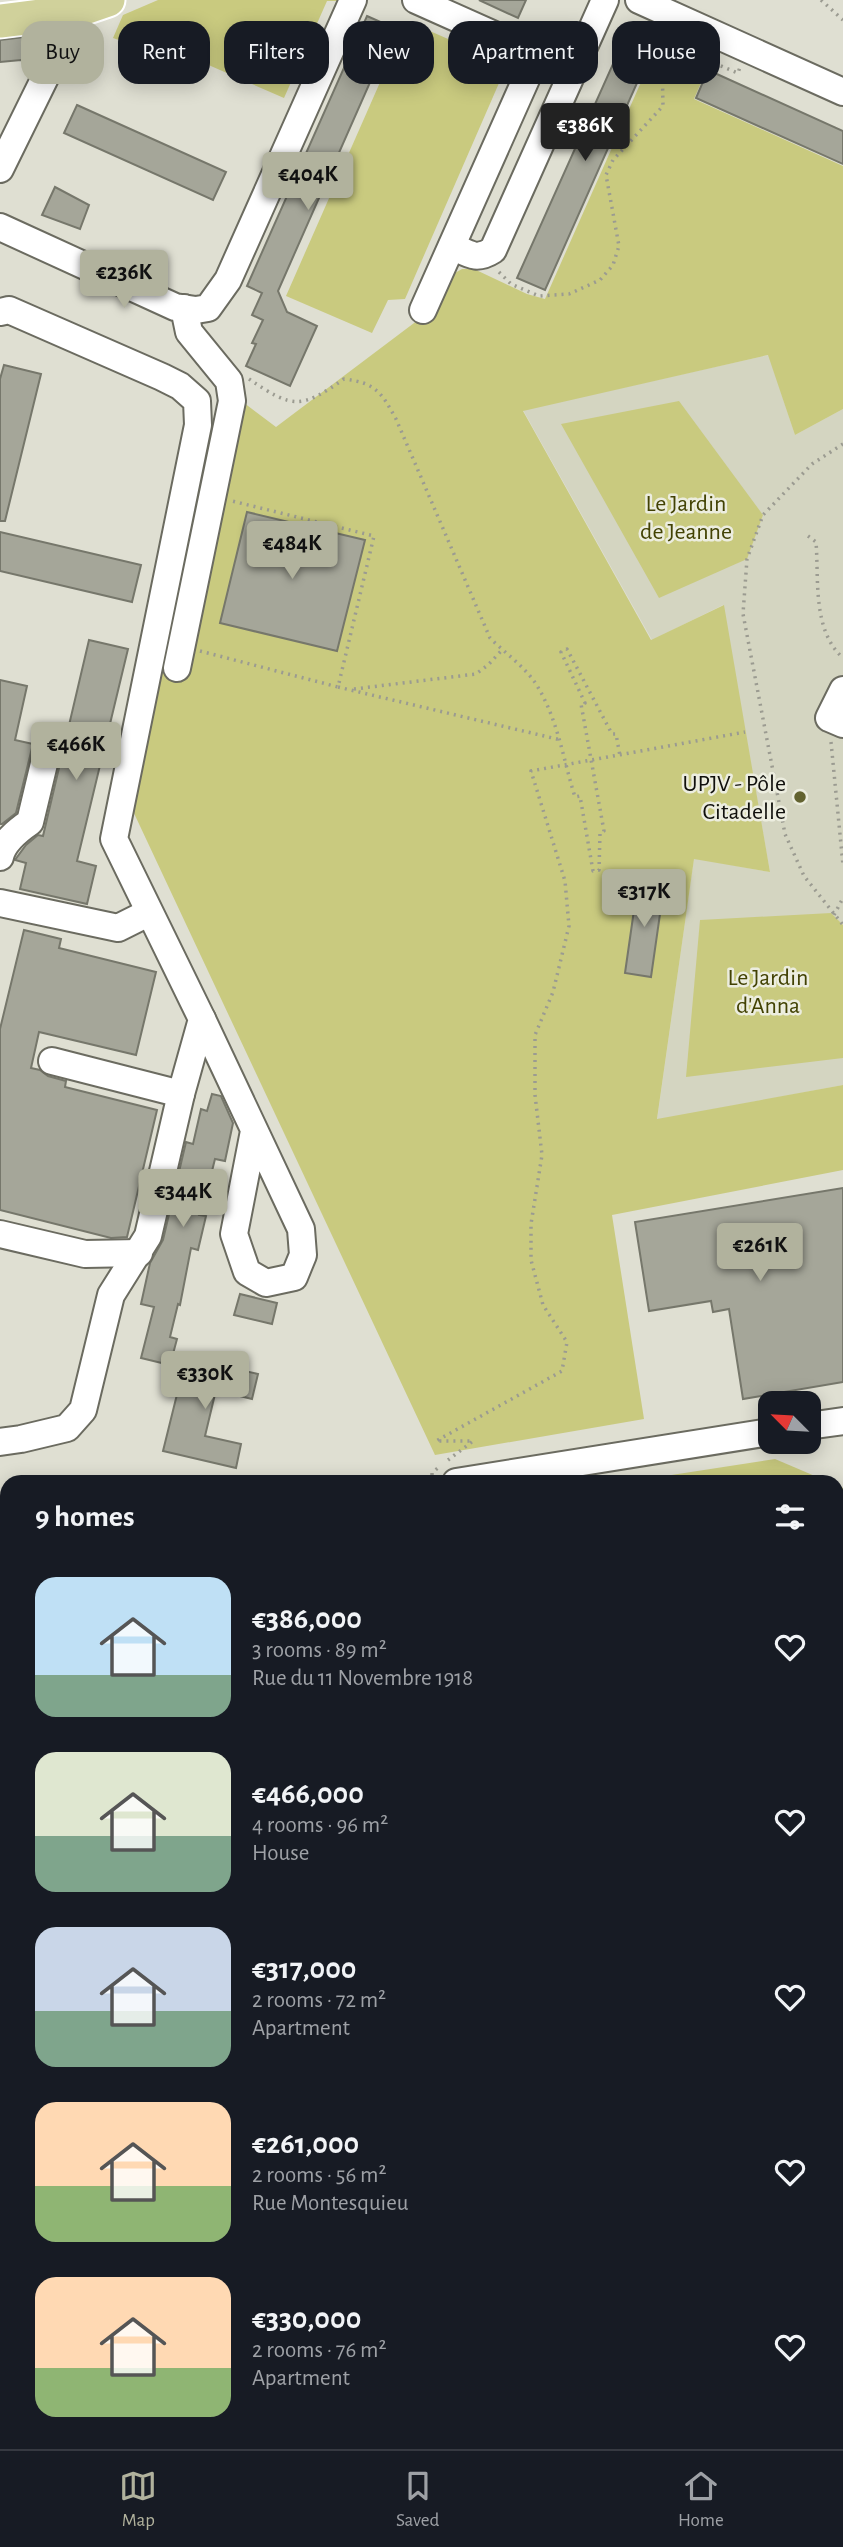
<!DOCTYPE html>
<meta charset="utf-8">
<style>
body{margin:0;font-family:"Alegreya Sans",sans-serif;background:#20242c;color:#f1f3f6;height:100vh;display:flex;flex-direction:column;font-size:26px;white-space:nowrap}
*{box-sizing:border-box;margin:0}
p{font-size:23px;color:#9ea1a6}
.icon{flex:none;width:38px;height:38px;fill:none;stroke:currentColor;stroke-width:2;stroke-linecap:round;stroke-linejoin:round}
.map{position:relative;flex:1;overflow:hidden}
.panel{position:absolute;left:0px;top:1475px;width:844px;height:975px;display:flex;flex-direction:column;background:#171b24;border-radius:21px 21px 0 0;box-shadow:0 4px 18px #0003}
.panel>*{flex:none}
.guide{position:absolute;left:21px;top:21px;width:802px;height:63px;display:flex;gap:14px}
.needle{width:46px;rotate:294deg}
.buttons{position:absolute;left:758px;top:1391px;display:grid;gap:14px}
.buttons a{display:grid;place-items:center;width:63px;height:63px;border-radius:14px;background:#171b24;box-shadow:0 4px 18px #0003;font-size:35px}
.price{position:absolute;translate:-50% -60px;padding:0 16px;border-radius:7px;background:#b1b29d;color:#111;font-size:23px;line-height:46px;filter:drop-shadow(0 2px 4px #0008)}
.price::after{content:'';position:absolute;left:50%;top:42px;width:21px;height:16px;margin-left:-10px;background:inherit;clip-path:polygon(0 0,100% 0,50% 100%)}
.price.current{background:#222;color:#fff}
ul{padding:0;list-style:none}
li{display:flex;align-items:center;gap:21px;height:175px;padding:0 35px}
li span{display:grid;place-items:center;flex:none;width:196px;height:140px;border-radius:21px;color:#555}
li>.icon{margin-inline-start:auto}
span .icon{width:84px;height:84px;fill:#fffc;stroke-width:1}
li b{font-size:30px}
h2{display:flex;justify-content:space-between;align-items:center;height:84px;padding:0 35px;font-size:30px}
.pill{padding:0 24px;border-radius:21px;background:#171b24;box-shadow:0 4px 18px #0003;font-size:24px;line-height:63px}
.pill.current{background:#b1b29d;color:#111}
.dock{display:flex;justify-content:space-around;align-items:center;height:98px;border-top:2px solid #363941;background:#171b24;font-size:19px;color:#9ea1a6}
.dock a{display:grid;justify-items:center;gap:4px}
.dock .current{color:#b1b29d}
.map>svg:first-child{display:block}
</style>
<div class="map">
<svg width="843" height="2449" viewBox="0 0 843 2449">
<rect width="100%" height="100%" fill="#dfdfd2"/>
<path fill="#d4d5c1" d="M769 355 795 435 843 409V1085L657 1120 694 858 770 872 723 605 652 640 523 410Z"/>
<g fill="#c9ca7f">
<path d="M158 0H339V1H327L284 98 140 35 139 47 113 38 123 15Z"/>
<path d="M407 21 503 63 506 67 405 299 388 300 372 333 286 296Z"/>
<path d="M661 37 711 60 694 99 843 166V409L795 435 768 355 523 411 651 640 724 605 770 872 694 859 657 1119 843 1085V1170L612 1215 644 1419 435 1455 132 809 223 387 276 427 426 314 442 295 453 274 462 269H474L527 294 545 299Z"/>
<path d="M679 401 763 515 747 559 659 598 561 424Z"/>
<path d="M831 913 843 925V1058L686 1077 700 920Z"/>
<path d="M775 1459 829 1482H626Z"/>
<path d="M837 1485 843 1488V1936L837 1937Z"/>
</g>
<g fill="#a5a699" stroke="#76776b" stroke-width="2">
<path d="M479 0H526L518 18Z"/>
<path d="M367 16 394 28 278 291 287 312 317 326 290 386 246 366 256 344 252 343 263 320 252 315 262 293 247 286Z"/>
<path d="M626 35 653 47 545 290 517 278Z"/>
<path d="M32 36 44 44 32 67 21 60 0 62V40Z"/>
<path d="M708 70 843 131V164L696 98Z"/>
<path d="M77 105 226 172 213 200 64 133Z"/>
<path d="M55 187 89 205 80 229 42 215Z"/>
<path d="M4 365 41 374 5 521H0V379Z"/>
<path d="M247 512 365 540 337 651 220 623Z"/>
<path d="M0 532 141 565 132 602 0 571Z"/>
<path d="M89 640 128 649 77 861 96 866 87 904 20 889 26 863 15 860 26 845 38 835 43 836Z"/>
<path d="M0 680 27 686 15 740 33 744 16 813 2 824H0Z"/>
<path d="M638 882 664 886 651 977 625 973Z"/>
<path d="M24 930 61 939 59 948 156 972 136 1055 39 1032 31 1068 40 1070 48 1076 66 1081 65 1087 157 1110 127 1237 111 1238 0 1210V1029Z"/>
<path d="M212 1094 221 1096 233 1123 225 1161 215 1159 210 1179 207 1178 199 1215 206 1216 198 1250 191 1248 180 1305 178 1304 170 1337 177 1339 170 1365 141 1358 154 1307 141 1304 150 1263 163 1240 186 1142 193 1144 201 1109 207 1111Z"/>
<path d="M843 1188V1382L743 1399 729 1309 713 1312 711 1301 649 1311 635 1222Z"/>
<path d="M240 1294 277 1303 272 1324 234 1315Z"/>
<path d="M186 1358 258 1374 252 1399 216 1390 205 1436 241 1444 236 1468 163 1451Z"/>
</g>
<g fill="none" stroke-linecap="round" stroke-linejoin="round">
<defs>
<g id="minor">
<path d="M416 0 510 42C526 52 529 59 527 77L423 310"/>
<path d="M639 0 843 92"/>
<path d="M0 169 65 37 73 12"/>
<path d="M0 227 175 307 196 310 208 308 228 280 353 0"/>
<path d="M452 246C469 254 476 261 493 250L605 0"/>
<path d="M0 312 9 310 162 377 180 386 197 401 198 425 114 839 202 1019 181 1094 148 1236 111 1295 83 1410 67 1428 21 1439 0 1442"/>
<path d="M177 668 232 401 229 381 189 332 184 308"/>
<path d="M843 690 829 718 843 724"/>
<path d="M0 857C3 842 17 831 30 822L47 751"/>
<path d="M0 903 118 928 148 913"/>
<path d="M202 1019 301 1229 303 1255 294 1277 266 1283 247 1272 234 1234 254 1131"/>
<path d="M52 1061 181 1094"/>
<path d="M0 1234 85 1254 139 1253"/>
<path d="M808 1426 843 1421"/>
<path d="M456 1482 770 1432"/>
<path d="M0 1671 7 1667"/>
<path d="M0 1722 7 1726"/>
<path d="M0 2086 7 2091"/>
<path d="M0 2145 7 2136"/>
<path d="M836 2163 843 2155"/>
<path d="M836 2192 843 2190"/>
<path d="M836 2220 843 2224"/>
<path d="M0 2307 7 2304"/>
<path d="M836 2389 843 2381"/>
<path d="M333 2443 336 2449"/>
<path d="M477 2443 479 2449"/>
<path d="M681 2443 684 2449"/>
<path d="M402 2449 412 2443"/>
</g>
<path id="major" d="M0 21 73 12 108 0"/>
</defs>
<use href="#minor" stroke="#6b6b60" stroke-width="30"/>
<use href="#major" stroke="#fff" stroke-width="37"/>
<g stroke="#9b9b91" stroke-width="3.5" stroke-dasharray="2 5" stroke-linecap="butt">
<path d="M821 0 843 20"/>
<path d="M499 272 511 284 539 296 569 294 600 280 613 265 619 246 606 175 613 160 663 106 662 58 677 48 738 73 740 67"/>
<path d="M249 379C293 409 301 409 344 379 376 383 381 392 396 419L490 638C505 653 524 666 536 684 558 719 563 759 575 797L580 796 593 871 599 870 600 833 604 831 581 704 585 703 561 652 567 649 612 734H616L620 756"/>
<path d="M843 444 812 464 763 515 747 559 743 614 785 834 804 876 843 925"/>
<path d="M808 536 816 542C819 579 812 630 843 658"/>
<path d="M200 651 338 687 374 536 232 501"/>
<path d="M338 687 561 740"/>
<path d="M354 689 476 674 488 665 502 650"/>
<path d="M831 742 843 865"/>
<path d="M834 915 843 898"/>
<path d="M448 1460 473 1441H436L562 1371 567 1342 543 1305 531 1260V1224L542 1155 535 1095V1035L553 992 569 926 565 881 531 771 745 732"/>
<path d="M432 1482V1473L439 1467"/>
<path d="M0 1581 7 1577"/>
</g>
<use href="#minor" stroke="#fff" stroke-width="26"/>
<use href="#major" stroke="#d0d19b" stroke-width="33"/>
</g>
<circle fill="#636330" stroke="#eceddf" stroke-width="2.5" cx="800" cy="797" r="7"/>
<g text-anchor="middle" stroke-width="5" stroke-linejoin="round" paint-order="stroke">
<g font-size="24" fill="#424203" stroke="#eceddf">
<text x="686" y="511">Le Jardin<tspan x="686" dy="28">de Jeanne</tspan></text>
<text x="768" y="985">Le Jardin<tspan x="768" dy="28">d'Anna</tspan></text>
</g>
<g font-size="24" fill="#10100c" stroke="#eceddf" text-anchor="end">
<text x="786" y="791">UPJV - Pôle<tspan x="786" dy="28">Citadelle</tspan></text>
</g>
</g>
</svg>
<div class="buttons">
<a><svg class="needle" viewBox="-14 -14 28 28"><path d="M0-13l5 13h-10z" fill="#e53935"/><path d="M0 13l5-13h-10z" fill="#9ea1a6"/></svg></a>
</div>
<b class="price current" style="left:585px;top:163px">€386K</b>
<b class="price" style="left:308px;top:212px">€404K</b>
<b class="price" style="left:124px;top:310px">€236K</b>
<b class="price" style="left:292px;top:581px">€484K</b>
<b class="price" style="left:76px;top:782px">€466K</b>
<b class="price" style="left:644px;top:929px">€317K</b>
<b class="price" style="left:183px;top:1229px">€344K</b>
<b class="price" style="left:760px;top:1283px">€261K</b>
<b class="price" style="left:205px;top:1411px">€330K</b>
<div class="guide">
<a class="pill current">Buy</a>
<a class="pill">Rent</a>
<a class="pill">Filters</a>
<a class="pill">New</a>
<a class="pill">Apartment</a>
<a class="pill">House</a>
</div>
<section class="panel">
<h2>9 homes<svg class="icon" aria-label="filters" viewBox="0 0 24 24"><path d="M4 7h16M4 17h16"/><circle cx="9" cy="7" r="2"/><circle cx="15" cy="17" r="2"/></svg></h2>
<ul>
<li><span style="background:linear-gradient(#bfe0f5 70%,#7fa58c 0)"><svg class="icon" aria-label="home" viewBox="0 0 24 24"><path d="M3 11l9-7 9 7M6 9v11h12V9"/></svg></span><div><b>€386,000</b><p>3 rooms · 89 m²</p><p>Rue du 11 Novembre 1918</p></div><svg class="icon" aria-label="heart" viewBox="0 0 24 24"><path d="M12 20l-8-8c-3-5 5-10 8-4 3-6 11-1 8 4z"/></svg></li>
<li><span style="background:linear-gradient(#dfe7d0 60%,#7fa58c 0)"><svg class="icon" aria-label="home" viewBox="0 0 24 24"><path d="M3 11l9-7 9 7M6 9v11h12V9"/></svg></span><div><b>€466,000</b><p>4 rooms · 96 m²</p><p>House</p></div><svg class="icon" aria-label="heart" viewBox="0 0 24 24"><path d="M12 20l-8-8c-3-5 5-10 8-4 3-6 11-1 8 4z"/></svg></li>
<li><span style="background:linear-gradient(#c9d6e8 60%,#7fa58c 0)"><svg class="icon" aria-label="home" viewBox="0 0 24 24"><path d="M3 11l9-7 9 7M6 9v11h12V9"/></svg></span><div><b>€317,000</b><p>2 rooms · 72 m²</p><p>Apartment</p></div><svg class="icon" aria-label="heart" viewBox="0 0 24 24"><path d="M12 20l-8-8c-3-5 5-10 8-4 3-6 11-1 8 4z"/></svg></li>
<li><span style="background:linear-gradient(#ffd9b3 60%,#8fb573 0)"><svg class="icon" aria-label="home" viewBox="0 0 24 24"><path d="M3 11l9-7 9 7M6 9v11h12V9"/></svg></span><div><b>€261,000</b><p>2 rooms · 56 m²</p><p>Rue Montesquieu</p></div><svg class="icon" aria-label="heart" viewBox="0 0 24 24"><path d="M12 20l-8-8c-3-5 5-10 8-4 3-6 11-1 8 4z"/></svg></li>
<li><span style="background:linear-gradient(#ffd9b3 65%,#8fb573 0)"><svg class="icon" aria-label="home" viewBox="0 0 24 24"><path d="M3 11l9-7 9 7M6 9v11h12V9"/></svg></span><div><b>€330,000</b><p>2 rooms · 76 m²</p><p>Apartment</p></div><svg class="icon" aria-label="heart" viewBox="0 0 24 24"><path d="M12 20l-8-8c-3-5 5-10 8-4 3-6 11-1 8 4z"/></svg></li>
</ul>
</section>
</div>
<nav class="dock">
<a class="current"><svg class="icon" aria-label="map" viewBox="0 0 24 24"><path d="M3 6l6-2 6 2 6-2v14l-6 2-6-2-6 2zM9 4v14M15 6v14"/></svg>Map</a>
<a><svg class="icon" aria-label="saved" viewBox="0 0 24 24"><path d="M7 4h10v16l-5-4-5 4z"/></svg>Saved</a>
<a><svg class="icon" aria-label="home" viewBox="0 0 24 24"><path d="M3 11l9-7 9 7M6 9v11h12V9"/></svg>Home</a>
</nav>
